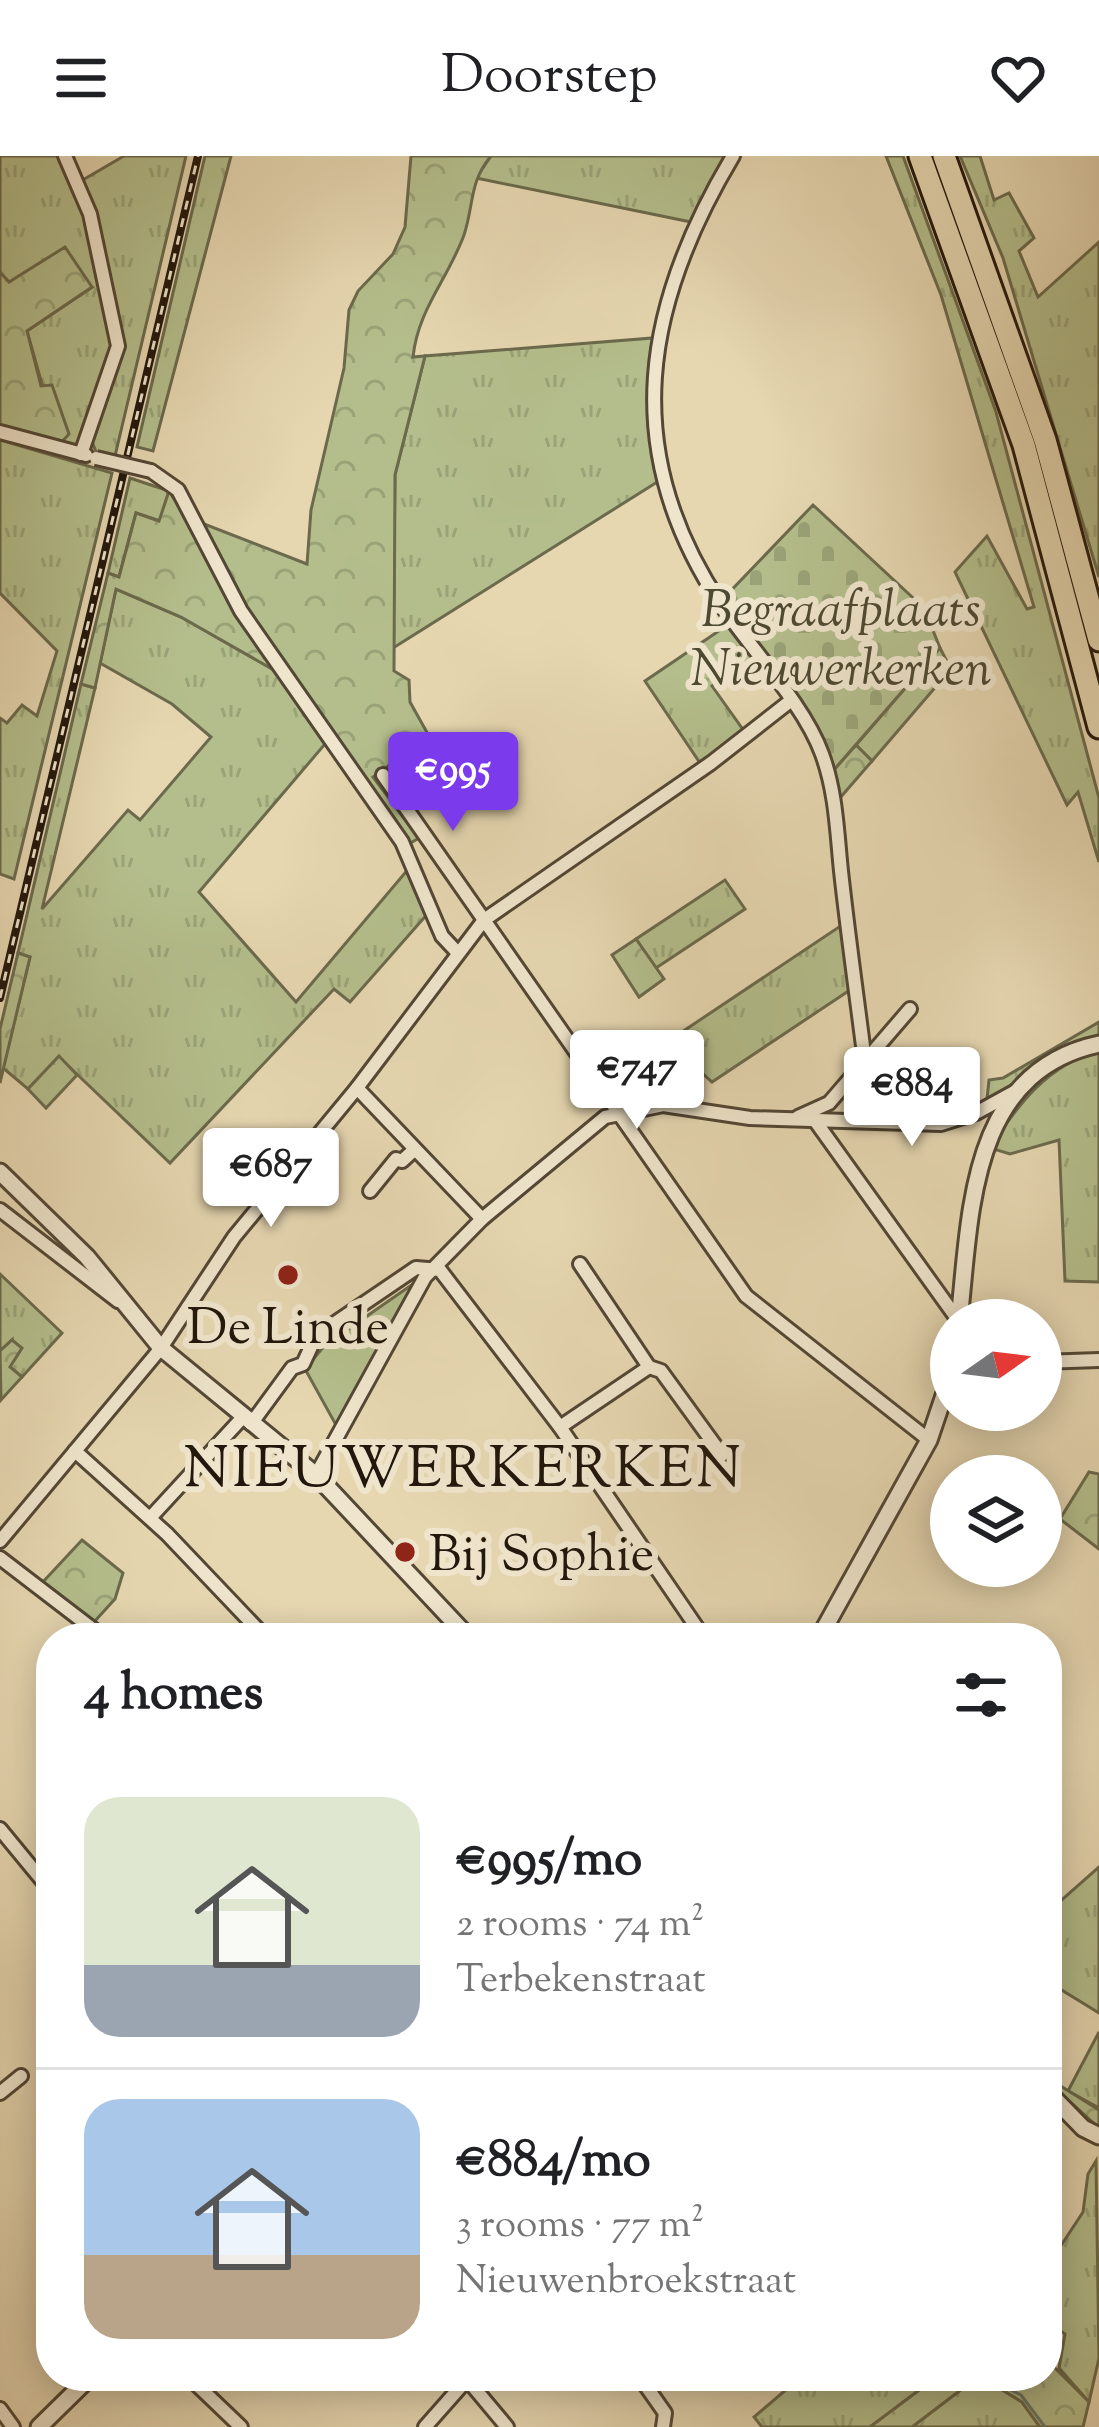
<!DOCTYPE html>
<meta charset="utf-8">
<style>
body{margin:0;font-family:"Sorts Mill Goudy",serif;background:#f2f2f2;color:#202124;height:100vh;display:flex;flex-direction:column;font-size:45px;white-space:nowrap}
*{box-sizing:border-box;margin:0}
p{font-size:39px;color:#757577}
.icon{flex:none;width:66px;height:66px;fill:none;stroke:currentColor;stroke-width:2;stroke-linecap:round;stroke-linejoin:round}
.map{position:relative;flex:1;overflow:hidden}
.panel{position:absolute;left:36px;top:1467px;width:1026px;height:768px;display:flex;flex-direction:column;background:#fff;border-radius:48px;box-shadow:0 6px 30px #0003}
.panel>*{flex:none}
.needle{width:78px;rotate:76deg}
.fabs{position:absolute;left:930px;top:1143px;display:grid;gap:24px}
.fabs a{display:grid;place-items:center;width:132px;height:132px;border-radius:50%;background:#fff;box-shadow:0 6px 30px #0003;font-size:60px}
.price{position:absolute;translate:-50% -102px;padding:0 27px;border-radius:12px;background:#fff;color:#222;font-size:39px;line-height:78px;filter:drop-shadow(0 3px 6px #0008)}
.price::after{content:'';position:absolute;left:50%;top:72px;width:36px;height:27px;margin-left:-18px;background:inherit;clip-path:polygon(0 0,100% 0,50% 100%)}
.price.on{background:#7c3aed;color:#fff}
ul{padding:0;list-style:none}
li{display:flex;align-items:center;gap:36px;height:300px;padding:0 48px}
li+li{border-top:3px solid #e0e0e0}
li span{display:grid;place-items:center;flex:none;width:336px;height:240px;border-radius:36px;color:#555}
li>.icon{margin-inline-start:auto}
span .icon{width:144px;height:144px;fill:#fffc;stroke-width:1}
li b{font-size:51px}
h2{display:flex;justify-content:space-between;align-items:center;height:144px;padding:0 48px;font-size:51px}
header{display:flex;justify-content:space-between;align-items:center;height:156px;padding:0 48px;background:#fff;font-size:54px;font-weight:600}
.map>svg:first-child{display:block}
</style>
<header><svg class="icon" aria-label="menu" viewBox="0 0 24 24"><path d="M4 6h16M4 12h16M4 18h16"/></svg>Doorstep<svg class="icon" aria-label="heart" viewBox="0 0 24 24"><path d="M12 20l-8-8c-3-5 5-10 8-4 3-6 11-1 8 4z"/></svg></header>
<div class="map">
<svg width="1099" height="2271" viewBox="0 0 1099 2271">
<defs>
<pattern id="grass-tufts" width="24" height="20" patternUnits="userSpaceOnUse" patternTransform="scale(3)"><rect width="24" height="20" fill="#b4be8c"/><path d="M3 7l-1-3M5 7V3M7 7l1-3M15 17l-1-3M17 17v-4M19 17l1-3" fill="none" stroke="#9aa378"/></pattern>
<pattern id="forest-crowns" width="20" height="18" patternUnits="userSpaceOnUse" patternTransform="scale(3)"><rect width="20" height="18" fill="#b4be8c"/><path d="M2 6a3 3 0 1 1 6 0M12 15a3 3 0 1 1 6 0" fill="none" stroke="#9aa378"/></pattern>
<pattern id="cemetery-stones" width="16" height="16" patternUnits="userSpaceOnUse" patternTransform="scale(3)"><rect width="16" height="16" fill="#b4be8c"/><path d="M2 7V4a2 2 0 0 1 4 0v3zM10 15v-3a2 2 0 0 1 4 0v3z" fill="#9aa378"/></pattern>
</defs>
<rect width="100%" height="100%" fill="#e6d7b1"/>
<filter id="stains"><feTurbulence type="fractalNoise" baseFrequency=".00167" numOctaves="4"/><feColorMatrix values="0 0 0 0 .2 0 0 0 0 .09 0 0 0 0 .02 0 0 0 .5 -.17"/></filter>
<radialGradient id="worn" r=".72"><stop offset=".6" stop-color="#630" stop-opacity="0"/><stop offset="1" stop-color="#630" stop-opacity=".3"/></radialGradient>
<g fill="url(#grass-tufts)" stroke="#6b6a4c" stroke-width="3">
<path d="M0 0H62C80 46 120 149 112 197 107 229 88 263 77 293L59 289 27 175 91 132 8 126 0 116Z"/>
<path d="M124 0H186L115 300 96 296 91 283 119 200 81 25Z"/>
<path d="M205 0H231L153 295 137 291Z"/>
<path d="M491 0H730L691 66 476 22Z"/>
<path d="M886 0H903L996 256 1099 642V706L1078 636 1067 649 955 416 987 380 1027 453 1034 451 941 139Z"/>
<path d="M960 0H980L994 44 1009 37 1034 82 1019 95 1038 141 1099 86V421L1003 102Z"/>
<path d="M653 182 649 259 662 323 393 492 395 319 425 200Z"/>
<path d="M0 284 112 317 14 723 0 718V562L7 567 22 549 37 560 57 495 0 437Z"/>
<path d="M130 322 169 335 160 365 136 357 119 421 108 417Z"/>
<path d="M116 433 181 461 274 514 325 588 199 736 296 846 410 711 430 755 350 846 334 833 170 1007 59 901 28 933 3 912 30 801 18 797 81 528 95 532 42 753 128 654 140 664 211 581 172 548 100 507Z"/>
<path d="M729 468 755 502 712 530 744 575 700 607 645 525Z"/>
<path d="M940 492 951 513 872 605 856 589Z"/>
<path d="M725 724 745 753 656 812 636 783Z"/>
<path d="M842 769 850 834 712 926 702 917 695 921 690 945 669 940 646 900Z"/>
<path d="M1099 866V879L987 943 989 924 1003 922Z"/>
<path d="M1099 894V1126L1065 1125 1059 984 1010 998 990 992C1018 948 1047 910 1099 894Z"/>
<path d="M0 1118 62 1177 22 1221 10 1211 12 1184 0 1195Z"/>
<path d="M1099 1711V1857L1060 1833 1047 1791V1757Z"/>
<path d="M1099 1876V1952L1068 1935Z"/>
<path d="M1096 2005 1099 2202 1089 2246 1059 2212 1065 2178 1047 2166V2111L1083 2056 1088 2018Z"/>
<path d="M802 2220H938L870 2271H762L754 2261Z"/>
<path d="M979 2220 1022 2246 1040 2271H912Z"/>
</g>
<g fill="url(#forest-crowns)" stroke="#6b6a4c" stroke-width="3">
<path d="M411 0H491C469 26 474 49 464 79 448 123 418 153 413 201L425 200 395 319 394 515 409 524 410 546 429 580 373 621 419 682 407 689 236 458 274 514 181 461 116 433 95 532 81 528 108 417 119 421 136 357 159 365 169 335 186 361 307 408 311 354 344 212 349 154 358 135 393 98 405 71Z"/>
<path d="M65 91 92 131 27 175 41 230 52 229 69 278 59 289 0 273V116L9 126Z"/>
<path d="M856 589 872 605 839 643 832 616Z"/>
<path d="M636 783 664 823 639 841 612 799Z"/>
<path d="M18 797 30 801 0 927V873Z"/>
<path d="M59 900 77 919 46 952 28 933Z"/>
<path d="M12 1184 22 1192 10 1211 22 1221 1 1244 0 1195Z"/>
<path d="M1089 1316 1099 1318V1393L1060 1363Z"/>
<path d="M82 1384 123 1417 115 1443 94 1466 41 1428Z"/>
<path d="M1059 1929 1099 1954V1972L1056 1933Z"/>
<path d="M1047 2204 1089 2246 1083 2271H1040L1022 2246 980 2220H1047Z"/>
<path d="M938 2220H979L912 2271H870Z"/>
</g>
<path fill="url(#cemetery-stones)" stroke="#6b6a4c" stroke-width="3" d="M813 349 924 452 940 492 832 616 826 598 721 445Z"/>
<path fill="#b4be8c" stroke="#6b6a4c" stroke-width="3" d="M413 1128 336 1269 305 1213 325 1189Z"/>
<g fill="none" stroke-linecap="round" stroke-linejoin="round">
<path stroke="#68796b" stroke-width="3" d="M983 2220 1021 2239 1045 2271"/>
<defs>
<g id="minor">
<path d="M65 0 90 58 118 190 81 298"/>
<path d="M733 0C644 149 618 293 720 447 750 492 804 548 822 598 836 636 837 676 841 715 848 779 857 842 865 906"/>
<path d="M0 276 86 299"/>
<path d="M151 315 178 334 241 455 402 686 442 780 456 795"/>
<path d="M383 619 746 1140 929 1284"/>
<path d="M357 932 482 1063"/>
<path d="M798 961 829 947 910 853"/>
<path d="M816 966 958 1164"/>
<path d="M370 1035 396 1003 402 1005 414 994"/>
<path d="M0 1054 118 1145"/>
<path d="M580 1108 649 1211"/>
<path d="M1041 1206 1099 1204"/>
<path d="M251 1268 292 1212 303 1208 316 1180 416 1112 440 1114 560 1271 704 1482"/>
<path d="M560 1271 649 1211 661 1215 722 1299"/>
<path d="M75 1295 167 1378 266 1482"/>
<path d="M316 1319 425 1121 482 1063 605 961 663 949 750 962 941 968 976 957 1016 935"/>
<path d="M150 1362 243 1261"/>
<path d="M0 1385 161 1192 234 1081 357 932 484 764 711 607 789 546"/>
<path d="M0 1402 94 1474"/>
<path d="M0 1673 51 1735"/>
<path d="M0 1937 21 1920"/>
<path d="M199 2220 195 2227 241 2271"/>
<path d="M639 2220 665 2257 663 2271"/>
<path d="M466 2222 507 2271"/>
<path d="M0 2253 13 2271"/>
<path d="M425 2271 470 2220"/>
</g>
<g id="tertiary">
<path d="M0 1016 87 1101 161 1192 316 1319 469 1482"/>
<path d="M959 1164C971 1059 968 916 1099 888"/>
<path d="M819 1482 929 1284 951 1219"/>
<path d="M1047 1935 1083 1972 1099 1980"/>
<path d="M39 2271 91 2220"/>
</g>
<g id="motorway">
<path d="M920 0 1024 289 1099 571"/>
<path d="M944 0 1045 284 1099 484"/>
</g>
</defs>
<use href="#minor" stroke="#534735" stroke-width="18"/>
<use href="#tertiary" stroke="#534735" stroke-width="21"/>
<use href="#motorway" stroke="#22170c" stroke-width="27"/>
<use href="#minor" stroke="#efe5cc" stroke-width="12"/>
<use href="#tertiary" stroke="#efe5cc" stroke-width="15"/>
<use href="#motorway" stroke="#e6d7b1" stroke-width="21"/>
<defs>
<path id="rail" d="M0 842 198 0"/>
</defs>
<use href="#rail" stroke="#22170c" stroke-width="8"/>
<use href="#rail" stroke="#efe5cc" stroke-width="3" stroke-dasharray="9" stroke-linecap="butt"/>
<defs>
<path id="minor-bridge" d="M96 302 151 315"/>
</defs>
<use href="#minor-bridge" stroke="#534735" stroke-width="18" stroke-linecap="butt"/>
<use href="#minor-bridge" stroke="#efe5cc" stroke-width="12"/>
</g>
<g fill="#8f2418" stroke="#efe5cc" stroke-width="4.5">
<circle cx="288" cy="1119" r="12"/>
<circle cx="405" cy="1396" r="12"/>
</g>
<g text-anchor="middle" stroke-width="12" stroke-linejoin="round" paint-order="stroke">
<g font-size="51" font-style="italic" fill="#4e4932" stroke="#efe5cc">
<text x="841" y="469">Begraafplaats<tspan x="841" dy="59">Nieuwerkerken</tspan></text>
</g>
<g font-size="51" fill="#22170c" stroke="#efe5cc">
<text x="288" y="1187">De Linde</text>
<text x="429" y="1414" text-anchor="start">Bij Sophie</text>
</g>
<g font-size="57" letter-spacing="3" fill="#22170c" stroke="#efe5cc">
<text x="464" y="1330">NIEUWERKERKEN</text>
</g>
</g>
<rect width="100%" height="100%" filter="url(#stains)"/>
<rect width="100%" height="100%" fill="url(#worn)"/>
</svg>
<div class="fabs">
<a><svg class="needle" viewBox="-14 -14 28 28"><path d="M0-13l5 13h-10z" fill="#e53935"/><path d="M0 13l5-13h-10z" fill="#757577"/></svg></a>
<a><svg class="icon" aria-label="layers" viewBox="0 0 24 24"><path d="M12 4l9 5-9 5-9-5zM3 14l9 5 9-5"/></svg></a>
</div>
<b class="price on" style="left:453px;top:678px">€995</b>
<b class="price" style="left:637px;top:976px">€747</b>
<b class="price" style="left:912px;top:993px">€884</b>
<b class="price" style="left:271px;top:1074px">€687</b>
<section class="panel">
<h2>4 homes<svg class="icon" aria-label="filters" viewBox="0 0 24 24"><path d="M4 7h16M4 17h16"/><circle cx="9" cy="7" r="2"/><circle cx="15" cy="17" r="2"/></svg></h2>
<ul>
<li><span style="background:linear-gradient(#dfe7d0 70%,#9aa5b1 0)"><svg class="icon" aria-label="home" viewBox="0 0 24 24"><path d="M3 11l9-7 9 7M6 9v11h12V9"/></svg></span><div><b>€995/mo</b><p>2 rooms · 74 m²</p><p>Terbekenstraat</p></div></li>
<li><span style="background:linear-gradient(#a9c7e8 65%,#b9a48a 0)"><svg class="icon" aria-label="home" viewBox="0 0 24 24"><path d="M3 11l9-7 9 7M6 9v11h12V9"/></svg></span><div><b>€884/mo</b><p>3 rooms · 77 m²</p><p>Nieuwenbroekstraat</p></div></li>
</ul>
</section>
</div>
